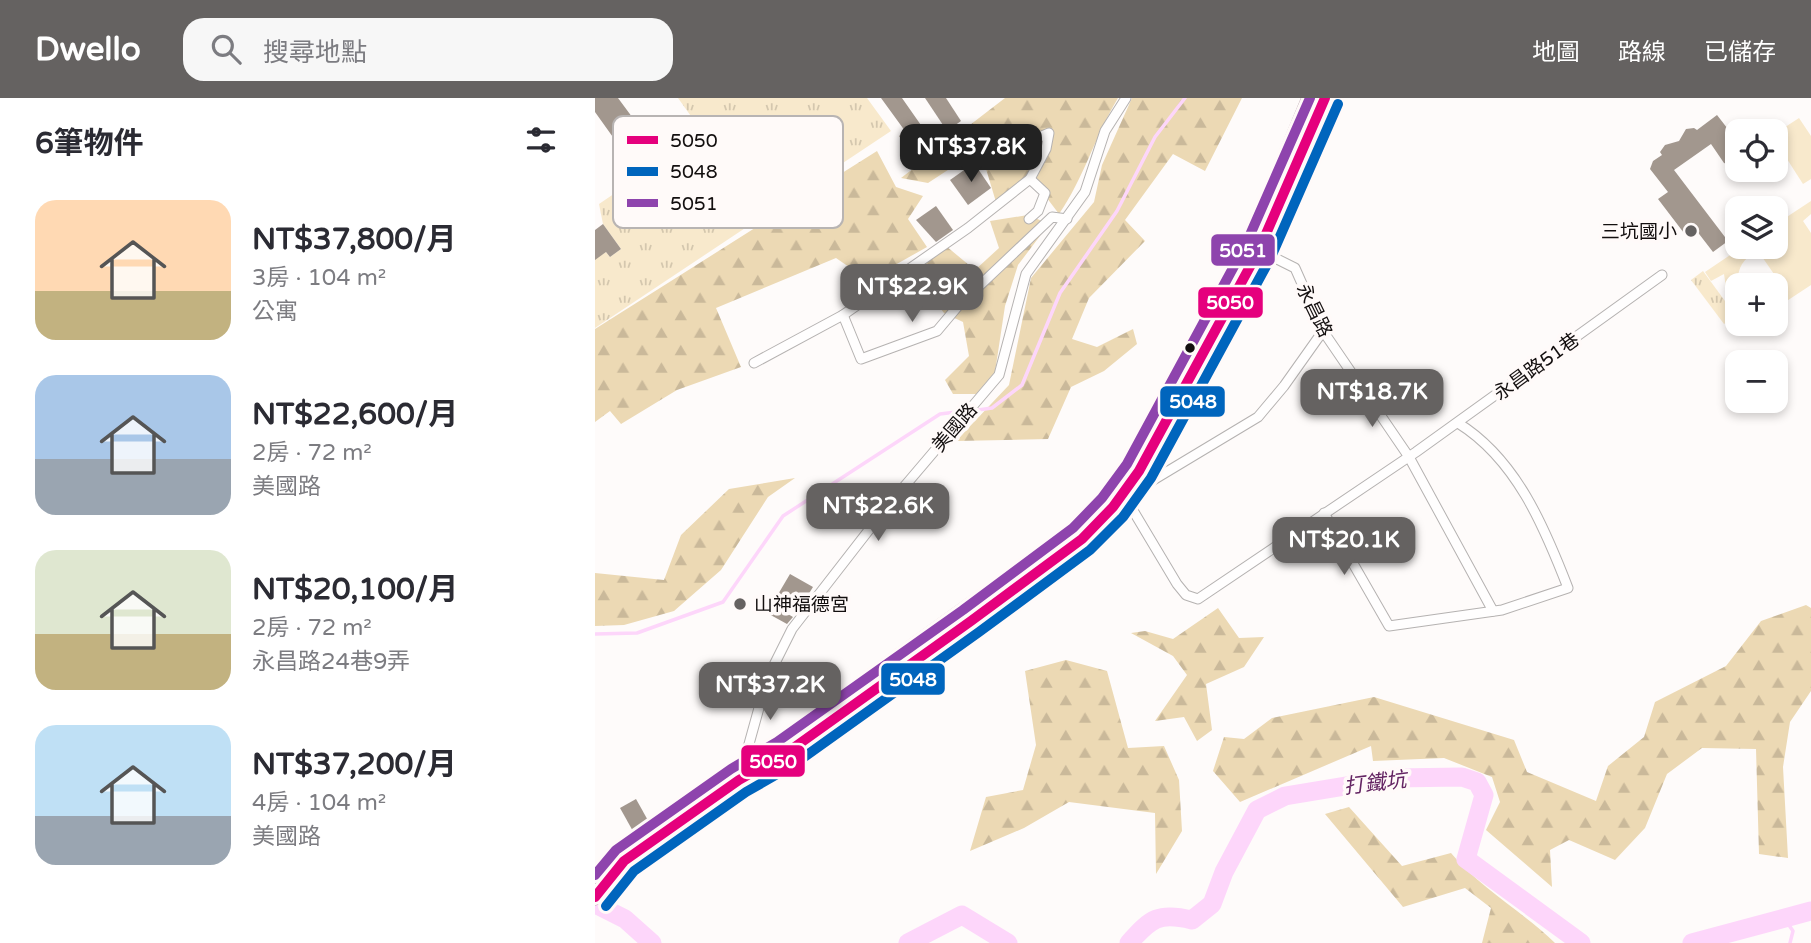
<!DOCTYPE html>
<html lang="zh-TW">
<meta charset="utf-8">
<style>
body{margin:0;font-family:"Varela Round","Noto Sans TC",sans-serif;background:#f7f7f7;color:#2b2b33;height:100vh;display:flex;flex-direction:column;font-size:26px;white-space:nowrap}
*{box-sizing:border-box;margin:0}
p{font-size:23px;color:#7c7c81}
.icon{flex:none;width:38px;height:38px;fill:none;stroke:currentColor;stroke-width:2;stroke-linecap:round;stroke-linejoin:round}
.map{position:relative;flex:1;overflow:hidden}
.side{display:flex;flex-direction:column;background:#fff;width:595px}
.side>*{flex:none}
.fabs{position:absolute;left:1130px;top:21px;display:grid;gap:14px}
.fabs a{display:grid;place-items:center;width:63px;height:63px;border-radius:14px;background:#fff;box-shadow:0 4px 10px #0003;font-size:35px}
.price{position:absolute;translate:-50% -60px;padding:0 16px;border-radius:14px;background:#656261;color:#fff;font-size:23px;line-height:46px;filter:drop-shadow(0 2px 4px #0008)}
.price::after{content:'';position:absolute;left:50%;top:42px;width:21px;height:16px;margin-left:-10px;background:inherit;clip-path:polygon(0 0,100% 0,50% 100%)}
.price.on{background:#222;color:#fff}
ul{padding:0;list-style:none}
li{display:flex;align-items:center;gap:21px;height:175px;padding:0 35px}
li span{display:grid;place-items:center;flex:none;width:196px;height:140px;border-radius:21px;color:#555}
li>.icon{margin-inline-start:auto}
span .icon{width:84px;height:84px;fill:#fffc;stroke-width:1}
li b{font-size:30px}
h2{display:flex;justify-content:space-between;align-items:center;height:84px;padding:0 35px;font-size:30px}
header{display:flex;align-items:center;gap:42px;box-sizing:border-box;height:98px;padding:0 35px;background:#656261;color:#fff}
header strong{font-size:33px}
nav{display:flex;gap:38px;margin-inline-start:auto;font-size:24px}
.search{width:490px;height:63px;background:#f7f7f7;display:flex;align-items:center;gap:18px;box-sizing:border-box;padding:0 24px;border-radius:21px;color:#7c7c81;font-size:26px}
main{display:flex;flex:1;min-height:0}
.map>svg:first-child{display:block}
</style>
<header>
<strong>Dwello</strong>
<div class="search"><svg class="icon" aria-label="search" viewBox="0 0 24 24"><circle cx="10" cy="10" r="6"/><path d="M15 15l6 6"/></svg>搜尋地點</div>
<nav><a>地圖</a><a>路線</a><a>已儲存</a></nav>
</header>
<main>
<section class="side">
<h2>6筆物件<svg class="icon" aria-label="filters" viewBox="0 0 24 24"><path d="M4 7h16M4 17h16"/><circle cx="9" cy="7" r="2"/><circle cx="15" cy="17" r="2"/></svg></h2>
<ul>
<li><span style="background:linear-gradient(#ffd9b3 65%,#c2b280 0)"><svg class="icon" aria-label="home" viewBox="0 0 24 24"><path d="M3 11l9-7 9 7M6 9v11h12V9"/></svg></span><div><b>NT$37,800/月</b><p>3房 · 104 m²</p><p>公寓</p></div></li>
<li><span style="background:linear-gradient(#a9c7e8 60%,#9aa5b1 0)"><svg class="icon" aria-label="home" viewBox="0 0 24 24"><path d="M3 11l9-7 9 7M6 9v11h12V9"/></svg></span><div><b>NT$22,600/月</b><p>2房 · 72 m²</p><p>美國路</p></div></li>
<li><span style="background:linear-gradient(#dfe7d0 60%,#c2b280 0)"><svg class="icon" aria-label="home" viewBox="0 0 24 24"><path d="M3 11l9-7 9 7M6 9v11h12V9"/></svg></span><div><b>NT$20,100/月</b><p>2房 · 72 m²</p><p>永昌路24巷9弄</p></div></li>
<li><span style="background:linear-gradient(#bfe0f5 65%,#9aa5b1 0)"><svg class="icon" aria-label="home" viewBox="0 0 24 24"><path d="M3 11l9-7 9 7M6 9v11h12V9"/></svg></span><div><b>NT$37,200/月</b><p>4房 · 104 m²</p><p>美國路</p></div></li>
</ul>
</section>
<div class="map">
<svg width="1216" height="845" viewBox="0 0 1216 845">
<defs>
<pattern id="forest-firs" width="22" height="20" patternUnits="userSpaceOnUse" patternTransform="scale(1.75)"><rect width="22" height="20" fill="#ecd9b4"/><path d="M5 1l3.5 6h-7zM16 11l3.5 6h-7z" fill="#cab99a"/></pattern>
<pattern id="park-tufts" width="24" height="20" patternUnits="userSpaceOnUse" patternTransform="scale(1.75)"><rect width="24" height="20" fill="#f8e9cc"/><path d="M3 7l-1-3M5 7V3M7 7l1-3M15 17l-1-3M17 17v-4M19 17l1-3" fill="none" stroke="#d4c7ae"/></pattern>
</defs>
<rect width="100%" height="100%" fill="#fefbfa"/>
<g fill="#f8e9cc">
<path d="M1204 20 1216 38V81L1208 86 1181 44V35Z"/>
<path d="M1216 103V116L1208 123 1216 135V187L1181 210V194L1188 189 1163 153C1138 165 1143 182 1143 206L1131 190 1129 176 1116 183 1110 174 1147 149H1181V126Z"/>
</g>
<g fill="url(#forest-firs)">
<path d="M410 0H523C500 38 489 80 464 116L439 83 401 104 385 51 333 85 306 80Z"/>
<path d="M537 0H647L610 73 578 56 530 122 550 143 494 200 477 241 502 249 538 231 542 246 509 273 476 289 453 341 361 343 414 287 436 180 499 104 507 67Z"/>
<path d="M282 53 301 89 328 98 313 121 332 149 300 167 267 178 241 160 121 210 146 269 82 292 26 326 15 313 0 324V231Z"/>
<path d="M433 117 454 126 423 167 410 208 400 274 381 296H358L350 282 374 258 368 224 349 215 319 176 351 148 380 172 404 150 395 123Z"/>
<path d="M200 380 173 399 126 472 79 513 29 527 0 528V475L69 482 86 437 134 391Z"/>
<path d="M1211 507 1216 510V593L1195 624 1188 669 1193 760 1164 756 1161 651 1107 650 1072 676 1050 730 1020 762 974 742 955 752 957 789 891 732 905 704 897 679 849 660 778 663 776 648 645 704 618 673 629 639 649 641 677 620 779 599 919 642 932 674 1001 703 1013 668 1049 639 1060 604 1131 568 1166 523Z"/>
<path d="M623 510 644 540 669 539 649 569 611 586 617 632 602 643 589 619 560 623 592 577 578 558 536 535 550 533 578 541Z"/>
<path d="M471 562 512 573 533 650 569 648 584 682 587 733 561 776 560 715 474 704 429 730 375 753 391 699 428 692 441 647 430 573Z"/>
<path d="M754 709 807 768 856 755C885 790 927 813 960 845H887L896 810 870 790 808 809 730 716Z"/>
</g>
<g fill="url(#park-tufts)">
<path d="M83 0H272L296 33 0 230V161L11 154 15 159 26 151 8 126 4 106 54 72 60 80 66 81 81 65 113 42Z"/>
<path d="M1108 173 1141 218 1129 226 1096 182Z"/>
</g>
<g fill="none" stroke-linecap="round" stroke-linejoin="round">
<g stroke="#fdd6fa" stroke-width="3.5">
<path d="M376 313 397 310 427 287 465 195 522 113 560 39 590 0"/>
<path d="M0 536 42 535 128 504 188 418 345 316 369 313"/>
<path d="M1189 820 1198 833 1195 845"/>
</g>
<g stroke="#fdd6fa" stroke-width="19">
<path d="M0 806 30 821 57 845"/>
<path d="M313 845 367 817 413 845"/>
<path d="M534 845C556 820 564 814 597 822L617 806 629 774 662 712 690 698 799 680 867 679 882 684 889 697 871 761 986 845"/>
<path d="M1097 845 1216 813"/>
</g>
</g>
<g fill="#a2978e">
<path d="M0 0H23L63 54 61 55 72 72 70 78 60 81 54 72 39 83 27 68 35 63 0 14Z"/>
<path d="M286 0H307L335 40 327 46 330 49 320 56 315 54 304 38 310 33Z"/>
<path d="M330 0H351L366 23 352 33Z"/>
<path d="M1122 17 1143 44V63L1135 67 1129 65 1116 46 1079 72 1133 143 1118 154 1101 132 1092 139 1063 101 1073 94 1055 71 1058 63 1067 57 1065 54 1070 47 1084 43 1091 31 1099 30 1102 32Z"/>
<path d="M379 65 396 90 373 107 355 82Z"/>
<path d="M341 108 358 132 341 144 321 122Z"/>
<path d="M8 126 26 151 15 159 11 154 0 162V132Z"/>
<path d="M195 476 218 489 208 505 195 497 186 512 198 519 192 526 172 515Z"/>
<path d="M41 701 55 726 39 735 25 710Z"/>
</g>
<g fill="none" stroke-linecap="round" stroke-linejoin="round">
<defs>
<g id="street">
<path d="M435 81 451 51 454 35 442 40"/>
<path d="M662 151 700 170 728 233 814 359 898 513"/>
<path d="M248 217 373 130 435 81 450 95 443 113 434 121"/>
<path d="M159 265 248 217 266 261 342 233 363 208 457 119 472 121"/>
<path d="M527 394 582 486 591 497 603 501 821 354 1067 177"/>
<path d="M530 399 663 319 689 288 728 233"/>
<path d="M729 415 794 528 907 512 973 490C949 428 921 361 863 325"/>
<path d="M144 682 172 581 197 531 291 410 404 277 431 176 490 94 510 33 531 0"/>
</g>
<g id="primary">
<path d="M523 385 654 147 715 0"/>
<path d="M155 671 174 652 499 419"/>
<path d="M0 799 29 763 144 682 190 656 376 523 487 441 518 409 544 373 664 152 730 0"/>
</g>
</defs>
<use href="#street" stroke="#b5b2b1" stroke-width="11"/>
<use href="#primary" stroke="#bcaab0" stroke-width="17"/>
<use href="#street" stroke="#fffefe" stroke-width="9"/>
<use href="#primary" stroke="#f3e9ed" stroke-width="14"/>
<defs>
<path id="bus-1" d="M0 799 29 763 144 682 190 656 376 523 487 441 518 409 544 373 664 152 730 0"/>
<path id="bus-2" d="M11 808 39 773 151 694 198 667 384 534 495 452 528 419 556 380 676 159 743 6"/>
<path id="bus-3" d="M0 777 21 752 136 671 182 644 368 512 478 430 507 400 532 366 651 146 715 0"/>
</defs>
<use href="#bus-1" stroke="#fffaf9" stroke-width="16"/>
<use href="#bus-2" stroke="#fffaf9" stroke-width="16"/>
<use href="#bus-3" stroke="#fffaf9" stroke-width="16"/>
<use href="#bus-1" stroke="#e5007d" stroke-width="10"/>
<use href="#bus-2" stroke="#0065bd" stroke-width="10"/>
<use href="#bus-3" stroke="#8e44ad" stroke-width="10"/>
</g>
<g fill="#656261" stroke="#fffaf9" stroke-width="2.5">
<circle cx="1096" cy="133" r="7"/>
<circle cx="145" cy="506" r="7"/>
</g>
<circle fill="#130f0f" stroke="#fffaf9" stroke-width="2.5" cx="595" cy="250" r="6"/>
<g text-anchor="middle" stroke-width="7" stroke-linejoin="round" paint-order="stroke">
<g font-size="19" fill="#130f0f" stroke="#fffaf9" text-anchor="end">
<text x="1082" y="140">三坑國小</text>
<text x="159" y="513" text-anchor="start">山神福德宮</text>
</g>
<g font-size="19" fill="#130f0f" stroke="#fffaf9">
<text transform="translate(720 212) rotate(64)" y="7">永昌路</text>
<text transform="translate(941 268) rotate(-36)" y="7">永昌路51巷</text>
<text transform="translate(359 329) rotate(-49)" y="7">美國路</text>
</g>
<g font-size="21" font-style="italic" fill="#642563" stroke="#fffaf9">
<text transform="translate(780 685) rotate(-7)" y="7">打鐵坑</text>
</g>
</g>
<rect x="18" y="18" width="230" height="112" rx="10" fill="#fffaf9" stroke="#b8b4b3" stroke-width="2"/>
<rect x="32" y="38" width="31" height="8" fill="#e5007d"/>
<rect x="32" y="69" width="31" height="9" fill="#0065bd"/>
<rect x="32" y="101" width="31" height="8" fill="#8e44ad"/>
<g font-size="19" fill="#130f0f">
<text x="75" y="49">5050</text>
<text x="75" y="80">5048</text>
<text x="75" y="112">5051</text>
</g>
<g stroke="#fffaf9" stroke-width="2.5">
<rect x="615" y="135" width="66" height="34" rx="7" fill="#8e44ad"/>
<rect x="602" y="188" width="67" height="33" rx="7" fill="#e5007d"/>
<rect x="564" y="287" width="67" height="33" rx="7" fill="#0065bd"/>
<rect x="285" y="564" width="66" height="34" rx="7" fill="#0065bd"/>
<rect x="145" y="646" width="66" height="34" rx="7" fill="#e5007d"/>
</g>
<g font-size="19" text-anchor="middle" font-weight="bold" fill="#fff">
<text x="648" y="159">5051</text>
<text x="635" y="211">5050</text>
<text x="598" y="310">5048</text>
<text x="318" y="588">5048</text>
<text x="178" y="670">5050</text>
</g>
</svg>
<div class="fabs">
<a><svg class="icon" aria-label="locate" viewBox="0 0 24 24"><circle cx="12" cy="12" r="6"/><path d="M12 2v4M12 18v4M2 12h4M18 12h4"/></svg></a>
<a><svg class="icon" aria-label="layers" viewBox="0 0 24 24"><path d="M12 4l9 5-9 5-9-5zM3 14l9 5 9-5"/></svg></a>
<a>+</a>
<a>−</a>
</div>
<b class="price on" style="left:376px;top:86px">NT$37.8K</b>
<b class="price" style="left:317px;top:226px">NT$22.9K</b>
<b class="price" style="left:777px;top:331px">NT$18.7K</b>
<b class="price" style="left:283px;top:445px">NT$22.6K</b>
<b class="price" style="left:749px;top:479px">NT$20.1K</b>
<b class="price" style="left:175px;top:624px">NT$37.2K</b>
</div>
</main>
